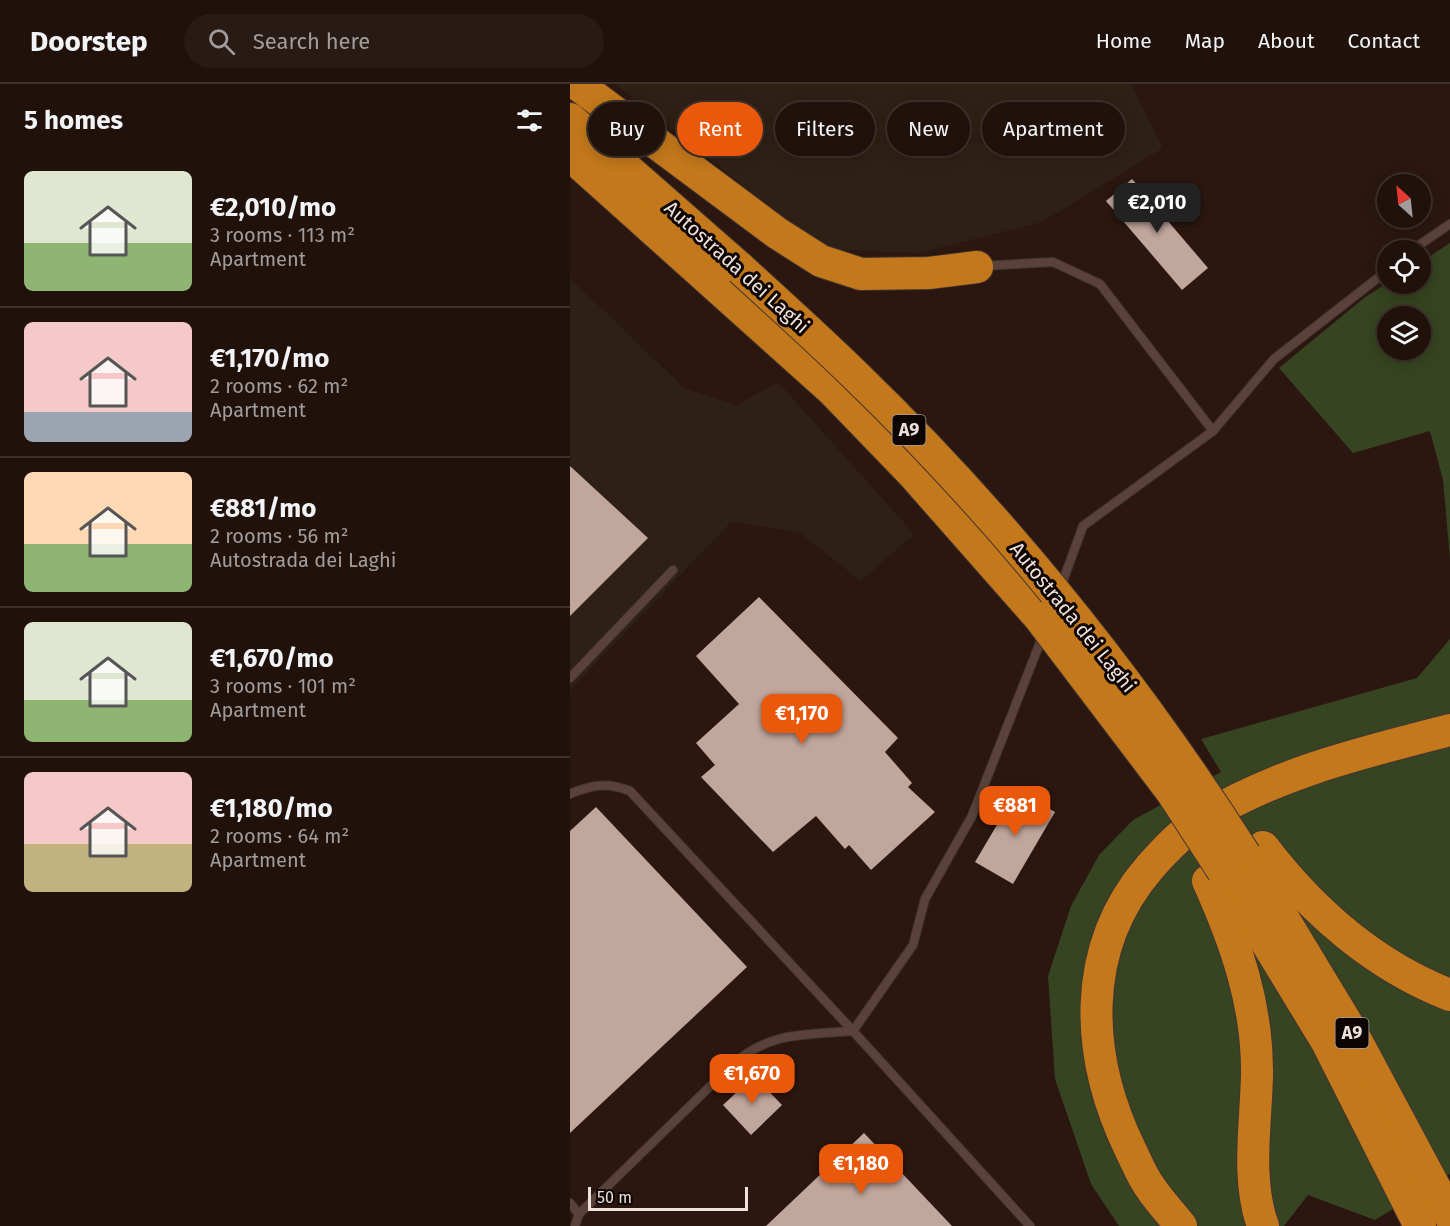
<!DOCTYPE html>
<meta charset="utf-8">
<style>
body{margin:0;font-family:"Fira Sans",sans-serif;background:#281a14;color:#f1f3f6;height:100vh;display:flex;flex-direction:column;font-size:22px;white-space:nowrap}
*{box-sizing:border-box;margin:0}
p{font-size:20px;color:#a29d9d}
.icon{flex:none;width:33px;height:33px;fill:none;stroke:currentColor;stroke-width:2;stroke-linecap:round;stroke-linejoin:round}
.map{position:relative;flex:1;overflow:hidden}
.side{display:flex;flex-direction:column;background:#20110b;width:570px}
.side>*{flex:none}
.hud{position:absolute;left:18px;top:18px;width:570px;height:54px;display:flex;gap:12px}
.needle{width:39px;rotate:333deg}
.fabs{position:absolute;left:807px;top:90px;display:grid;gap:12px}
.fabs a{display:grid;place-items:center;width:54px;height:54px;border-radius:50%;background:#20110b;box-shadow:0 3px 15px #0003,0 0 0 2px #3d312c;font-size:30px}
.scale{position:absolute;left:18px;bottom:15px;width:160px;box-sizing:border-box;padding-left:6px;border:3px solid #eee0da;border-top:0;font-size:16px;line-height:21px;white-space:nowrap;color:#eee0da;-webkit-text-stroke:4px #0d0503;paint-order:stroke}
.price{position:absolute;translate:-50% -51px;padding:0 14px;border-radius:12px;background:#ea580c;color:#fff;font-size:20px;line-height:39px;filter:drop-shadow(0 2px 3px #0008)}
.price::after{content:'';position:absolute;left:50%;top:36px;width:18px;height:14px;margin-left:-9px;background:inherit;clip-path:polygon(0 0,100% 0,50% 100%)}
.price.on{background:#222;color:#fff}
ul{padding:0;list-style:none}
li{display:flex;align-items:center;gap:18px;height:150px;padding:0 24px}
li+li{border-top:2px solid #3d312c}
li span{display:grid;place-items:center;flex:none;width:168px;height:120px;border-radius:9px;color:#555}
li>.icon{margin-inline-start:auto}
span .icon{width:72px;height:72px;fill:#fffc;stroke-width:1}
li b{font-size:26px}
h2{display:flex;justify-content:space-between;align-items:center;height:72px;padding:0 24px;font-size:26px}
.tag{padding:0 21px;border-radius:27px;background:#20110b;box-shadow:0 3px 15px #0003,0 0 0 2px #3d312c;font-size:21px;line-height:54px}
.tag.on{background:#ea580c;color:#fff}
header{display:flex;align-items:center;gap:36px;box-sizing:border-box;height:84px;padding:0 30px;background:#20110b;border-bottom:2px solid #3d312c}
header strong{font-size:28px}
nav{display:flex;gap:33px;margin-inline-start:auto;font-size:21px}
.search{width:420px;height:54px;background:#281a14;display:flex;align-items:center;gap:15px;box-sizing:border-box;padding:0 21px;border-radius:33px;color:#a29d9d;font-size:22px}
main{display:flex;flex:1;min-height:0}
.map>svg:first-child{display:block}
</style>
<header>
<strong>Doorstep</strong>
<div class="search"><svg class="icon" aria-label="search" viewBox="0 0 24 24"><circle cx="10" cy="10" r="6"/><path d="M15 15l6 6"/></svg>Search here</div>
<nav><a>Home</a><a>Map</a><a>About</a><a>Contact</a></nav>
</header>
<main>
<section class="side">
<h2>5 homes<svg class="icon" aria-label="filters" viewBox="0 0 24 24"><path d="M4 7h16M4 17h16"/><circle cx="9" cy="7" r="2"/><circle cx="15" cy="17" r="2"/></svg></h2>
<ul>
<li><span style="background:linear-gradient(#dfe7d0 60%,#8fb573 0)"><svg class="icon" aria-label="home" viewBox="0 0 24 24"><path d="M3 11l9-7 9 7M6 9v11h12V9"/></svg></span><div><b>€2,010/mo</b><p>3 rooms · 113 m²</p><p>Apartment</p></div></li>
<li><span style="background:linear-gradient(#f6c9c9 75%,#9aa5b1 0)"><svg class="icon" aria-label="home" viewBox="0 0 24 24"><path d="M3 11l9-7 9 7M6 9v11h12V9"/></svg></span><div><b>€1,170/mo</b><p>2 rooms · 62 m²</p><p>Apartment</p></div></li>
<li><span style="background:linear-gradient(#ffd9b3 60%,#8fb573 0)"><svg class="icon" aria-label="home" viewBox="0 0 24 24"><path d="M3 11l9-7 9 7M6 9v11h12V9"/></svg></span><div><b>€881/mo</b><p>2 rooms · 56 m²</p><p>Autostrada dei Laghi</p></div></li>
<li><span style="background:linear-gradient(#dfe7d0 65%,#8fb573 0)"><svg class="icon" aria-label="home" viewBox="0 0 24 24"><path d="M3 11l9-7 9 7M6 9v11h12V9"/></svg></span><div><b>€1,670/mo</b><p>3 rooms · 101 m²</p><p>Apartment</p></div></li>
<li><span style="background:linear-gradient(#f6c9c9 60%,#c2b280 0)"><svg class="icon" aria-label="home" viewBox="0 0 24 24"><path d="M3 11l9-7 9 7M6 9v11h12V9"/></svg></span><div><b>€1,180/mo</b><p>2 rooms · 64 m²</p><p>Apartment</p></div></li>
</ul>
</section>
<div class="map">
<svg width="880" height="1142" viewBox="0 0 880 1142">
<rect width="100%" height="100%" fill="#2b170f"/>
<g fill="#2f2015">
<path d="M45 0H561L593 64 472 138 348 169 253 165Z"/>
<path d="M0 194 114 304 167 321 208 298 344 450 291 497 229 448 161 438 0 606Z"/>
</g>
<g fill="#364421" fill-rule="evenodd">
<path d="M880 159V475L873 396 860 347 783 369 709 284 794 214 817 199 850 200 851 178ZM818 232H850V266H818Z"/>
<path d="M880 555V1090L805 1136 738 1111 714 1142H549L521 1100 485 995 478 892 501 822 529 771 563 736 651 688 631 655 847 594Z"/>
</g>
<g fill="#c1a69c">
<path d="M562 95 638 184 612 206 536 117Z"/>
<path d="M0 382 78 454 0 532Z"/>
<path d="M189 513 328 654 315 668 342 699 338 703 365 728 301 786 279 761 275 765 246 732 203 768 131 693 145 681 126 659 169 620 126 572Z"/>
<path d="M447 707 485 728 443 800 405 778Z"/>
<path d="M26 723 177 883 0 1049V747Z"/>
<path d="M184 992 212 1021 181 1051 153 1021Z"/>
<path d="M294 1049 382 1142H196Z"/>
</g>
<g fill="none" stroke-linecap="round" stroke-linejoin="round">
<defs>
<g id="service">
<path d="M842 166 880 140"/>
<path d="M411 182 483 178 530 200 643 347 704 275 818 186"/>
<path d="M490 505 513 442 643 347"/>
<path d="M0 594 103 486"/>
<path d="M0 710C21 701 37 698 60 707L283 947 460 1142"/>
<path d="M0 1119 9 1130 161 982C199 947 235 951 283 947L343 861 355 815 402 732 473 551"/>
<path d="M5 1142 9 1130"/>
</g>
<g id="motorway">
<path d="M7 0 207 149 251 177 291 190 359 189 407 183"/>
<path d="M0 35 171 185"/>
<path d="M0 71 261 305 344 391 470 534"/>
<path d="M693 763C742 827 805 882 880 911"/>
<path d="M675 771 779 943 880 1132"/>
<path d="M653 787 757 958 850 1142"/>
<path d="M638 797C666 859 688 922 687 991 686 1040 676 1095 693 1142"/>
<path d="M611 1142C601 1129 589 1117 580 1103 572 1092 567 1079 561 1067 515 973 509 865 580 783 596 765 613 747 634 734 709 688 795 668 880 646"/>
</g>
</defs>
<use href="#service" stroke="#423431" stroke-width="10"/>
<use href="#motorway" stroke="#423431" stroke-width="34"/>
<use href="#service" stroke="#5a423a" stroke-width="8"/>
<use href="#motorway" stroke="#c3781b" stroke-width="32"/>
<defs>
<g id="motorway-bridge">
<path d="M171 185C209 220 247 254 284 290 433 434 564 597 675 771"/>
<path d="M470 534 602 708 653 787"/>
</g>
</defs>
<use href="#motorway-bridge" stroke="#423431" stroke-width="34" stroke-linecap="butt"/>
<use href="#motorway-bridge" stroke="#c3781b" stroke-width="32"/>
</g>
<g text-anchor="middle" stroke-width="6" stroke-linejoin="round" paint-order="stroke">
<g fill="#0d0503" stroke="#aa9e9a" stroke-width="1.5">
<rect x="322.5" y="331" width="33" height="30" rx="4.5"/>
<rect x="765.5" y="934" width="33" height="30" rx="4.5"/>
</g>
<g font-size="18" font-weight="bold" fill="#eee0da">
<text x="339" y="352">A9</text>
<text x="782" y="955">A9</text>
</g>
<g font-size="20" fill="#eee0da" stroke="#0d0503">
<text transform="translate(167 183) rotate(42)" y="7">Autostrada dei Laghi</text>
<text transform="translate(503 533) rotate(51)" y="7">Autostrada dei Laghi</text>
</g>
</g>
</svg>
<div class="fabs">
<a><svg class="needle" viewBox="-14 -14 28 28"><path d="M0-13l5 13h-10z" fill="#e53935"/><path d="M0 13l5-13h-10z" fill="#a29d9d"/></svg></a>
<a><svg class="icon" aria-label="locate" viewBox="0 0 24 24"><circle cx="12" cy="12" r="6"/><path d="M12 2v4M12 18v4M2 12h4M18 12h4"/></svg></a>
<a><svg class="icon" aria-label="layers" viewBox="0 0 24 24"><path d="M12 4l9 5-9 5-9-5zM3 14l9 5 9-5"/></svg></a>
</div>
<div class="scale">50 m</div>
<b class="price on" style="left:587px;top:150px">€2,010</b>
<b class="price" style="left:232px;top:661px">€1,170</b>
<b class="price" style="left:445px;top:753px">€881</b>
<b class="price" style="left:182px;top:1021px">€1,670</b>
<b class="price" style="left:291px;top:1111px">€1,180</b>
<div class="hud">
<a class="tag">Buy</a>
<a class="tag on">Rent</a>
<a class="tag">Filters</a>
<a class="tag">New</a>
<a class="tag">Apartment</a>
</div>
</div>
</main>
